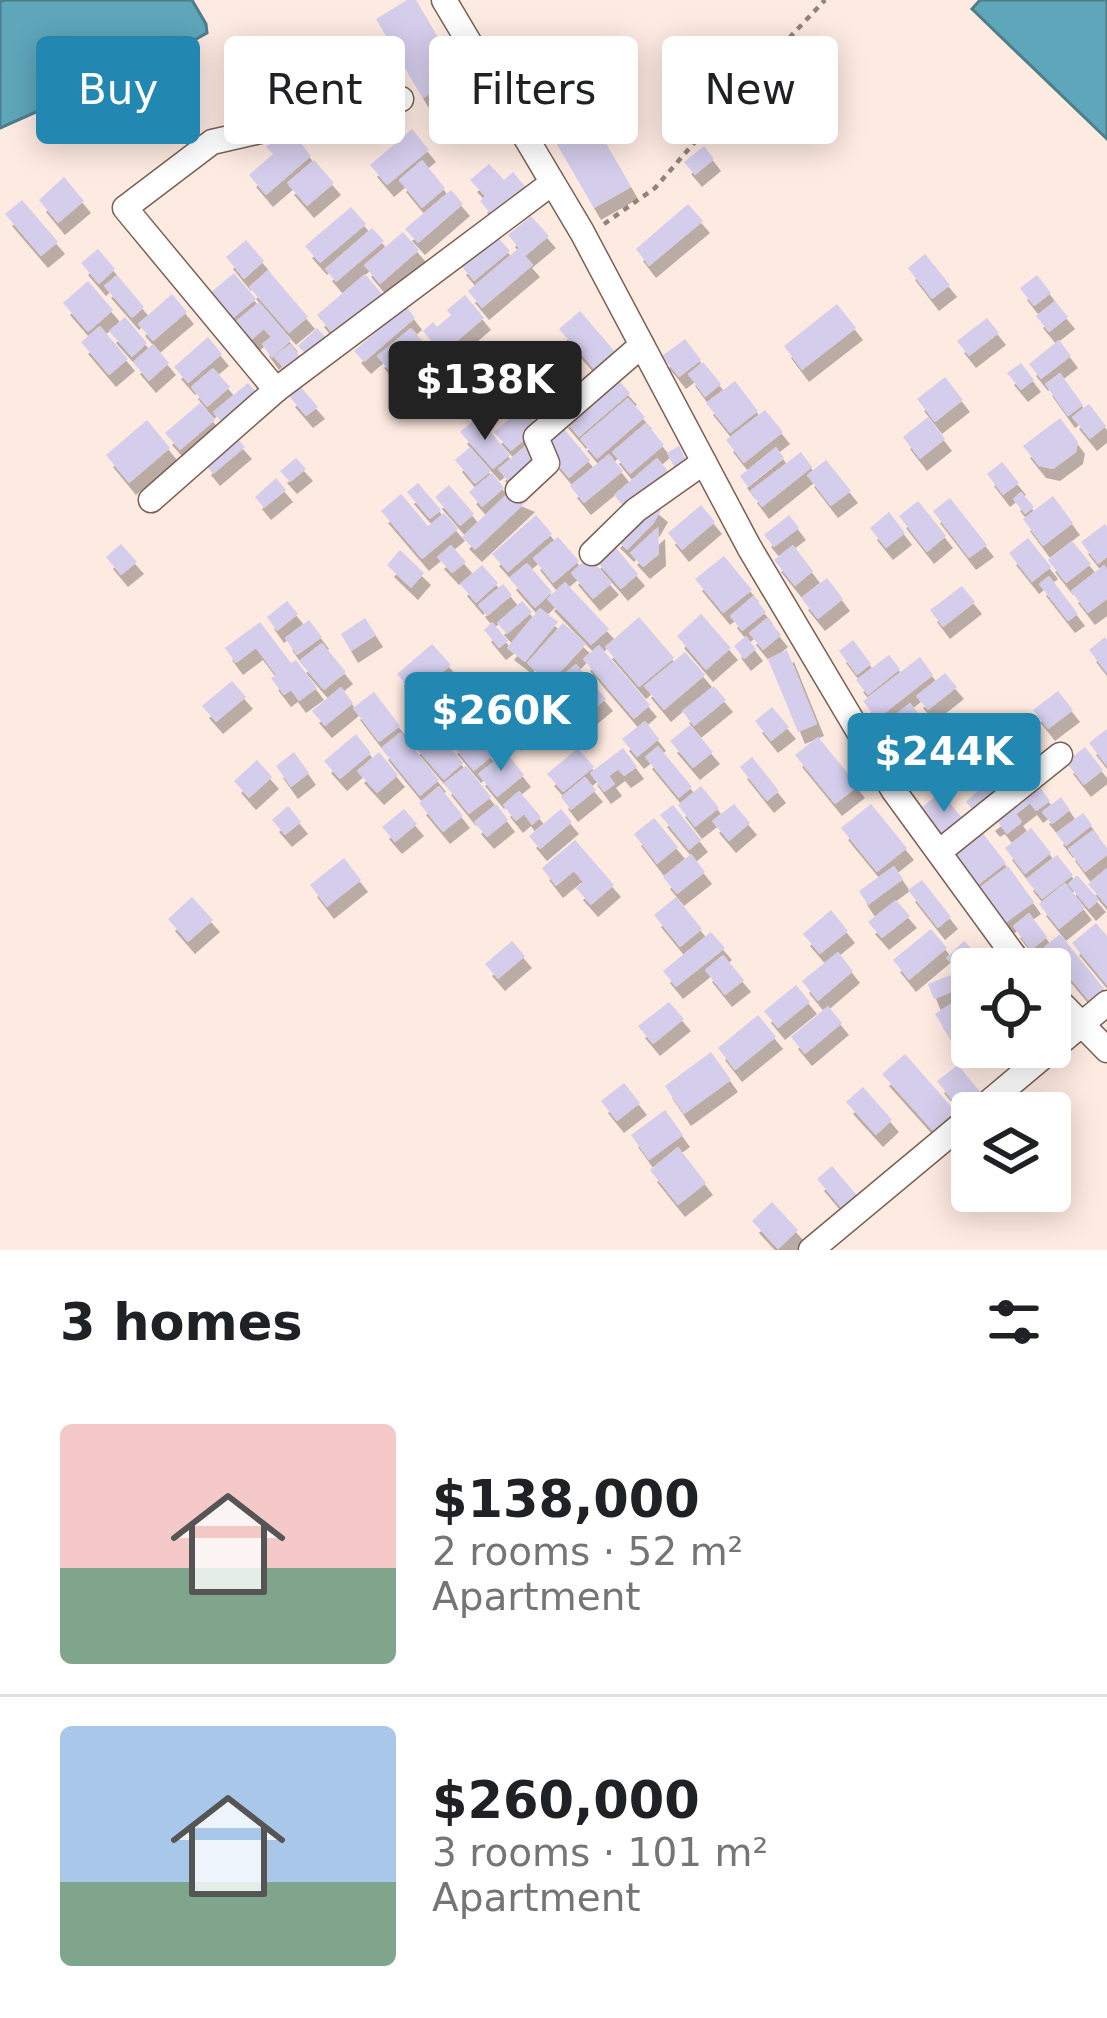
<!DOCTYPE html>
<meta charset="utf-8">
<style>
body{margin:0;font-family:"DejaVu Sans",sans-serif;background:#f6f6f6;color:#202124;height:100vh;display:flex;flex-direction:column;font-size:45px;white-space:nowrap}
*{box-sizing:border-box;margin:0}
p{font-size:39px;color:#757577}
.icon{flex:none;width:66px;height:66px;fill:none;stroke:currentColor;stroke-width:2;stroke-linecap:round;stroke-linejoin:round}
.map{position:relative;height:1250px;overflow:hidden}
.panel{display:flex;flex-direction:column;background:#fff;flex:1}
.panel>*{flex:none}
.banner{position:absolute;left:36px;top:36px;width:1035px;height:108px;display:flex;gap:24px}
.fabs{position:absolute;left:951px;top:948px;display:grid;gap:24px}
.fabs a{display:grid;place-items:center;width:120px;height:120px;border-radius:12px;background:#fff;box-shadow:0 6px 30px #0003;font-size:60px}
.price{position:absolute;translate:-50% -102px;padding:0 27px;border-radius:12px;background:#2288b1;color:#fff;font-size:39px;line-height:78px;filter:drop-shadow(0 3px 6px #0008)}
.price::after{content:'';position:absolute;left:50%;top:72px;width:36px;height:27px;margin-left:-18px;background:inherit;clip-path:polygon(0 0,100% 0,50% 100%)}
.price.active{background:#222;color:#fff}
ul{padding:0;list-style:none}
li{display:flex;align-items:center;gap:36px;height:300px;padding:0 60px}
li+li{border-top:3px solid #e0e0e0}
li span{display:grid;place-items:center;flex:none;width:336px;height:240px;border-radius:12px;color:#555}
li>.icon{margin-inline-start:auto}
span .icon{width:144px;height:144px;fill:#fffc;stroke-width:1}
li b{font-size:51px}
h2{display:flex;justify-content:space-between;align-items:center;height:144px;padding:0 60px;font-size:51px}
.tag{padding:0 42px;border-radius:12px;background:#fff;box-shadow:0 6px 30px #0003;font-size:42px;line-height:108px}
.tag.active{background:#2288b1;color:#fff}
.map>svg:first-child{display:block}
</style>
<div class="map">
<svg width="1107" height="1250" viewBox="0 0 1107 1250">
<defs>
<filter id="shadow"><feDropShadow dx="7" dy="12" stdDeviation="0" flood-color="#0004"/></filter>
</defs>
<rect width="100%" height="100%" fill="#fdeae1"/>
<g fill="#5ea6ba" stroke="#4e7e8a" stroke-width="3">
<path d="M4 0H192L206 24 207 33 182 47 0 128V2Z"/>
<path d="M980 0H1107V139L972 9Z"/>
</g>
<g fill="#d4cdeb" filter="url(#shadow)">
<path d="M407 0H416L460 76 423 98 376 19Z"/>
<path d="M799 42 826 73 802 94 775 63Z"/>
<path d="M615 45 628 61 608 79 595 63Z"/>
<path d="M576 92 631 187 594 208 539 113Z"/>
<path d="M412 129 429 150 387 185 370 165Z"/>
<path d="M284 131 292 140 296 137 311 156 266 195 249 175 273 154 266 147Z"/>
<path d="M704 146 714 159 695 175 684 162Z"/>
<path d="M314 160 334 183 307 206 287 183Z"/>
<path d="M422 160 445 188 422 208 399 180Z"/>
<path d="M489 164 504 180 513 172 528 190 495 219 480 201 485 196 470 180Z"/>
<path d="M64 177 84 201 58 223 39 200Z"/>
<path d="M451 190 463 204 418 243 405 229Z"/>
<path d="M22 200 58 242 41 256 5 214Z"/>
<path d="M688 204 703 221 649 266 636 249Z"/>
<path d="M351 207 366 224 320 263 305 246Z"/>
<path d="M531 216 549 236 525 256 533 265 482 308 468 291 519 248 508 235Z"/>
<path d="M372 228 384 241 336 282 325 269Z"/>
<path d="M403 232 419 250 380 284 364 265Z"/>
<path d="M494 233 510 251 474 281 459 263Z"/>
<path d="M246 240 264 261 244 279 226 257Z"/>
<path d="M98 249 115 269 99 284 81 263Z"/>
<path d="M925 254 950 285 932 299 908 268Z"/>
<path d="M268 270 308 317 289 333 249 287Z"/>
<path d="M234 273 256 299 226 324 204 298Z"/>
<path d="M365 274 387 300 339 341 317 315Z"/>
<path d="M117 275 144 307 132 318 104 286Z"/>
<path d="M1037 275 1051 293 1034 306 1020 288Z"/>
<path d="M88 281 113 310 88 332 63 303Z"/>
<path d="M172 294 187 312 153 341 138 324Z"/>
<path d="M465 295 484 318 442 354 423 331 433 322 437 327 451 315 447 310Z"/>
<path d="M1055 301 1068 317 1049 332 1036 316Z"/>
<path d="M259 302 291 340 272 358 262 344 271 337 264 329 244 346 228 328Z"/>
<path d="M837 304 856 328 802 370 784 346Z"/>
<path d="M406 306 415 318 364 362 354 351Z"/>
<path d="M580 311 622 360 601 377 559 329Z"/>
<path d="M125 317 147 343 132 357 109 331Z"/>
<path d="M987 318 999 333 969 356 957 341Z"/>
<path d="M100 326 128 359 109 375 81 342Z"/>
<path d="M317 328 329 341 311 359 298 346Z"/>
<path d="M411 328 427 346 393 375 377 356Z"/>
<path d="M208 337 222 354 188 383 174 367Z"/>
<path d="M685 339 701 360 679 377 662 356Z"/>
<path d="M1059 340 1071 356 1041 379 1029 364Z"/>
<path d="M153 344 169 363 149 381 133 362Z"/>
<path d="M290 344 303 360 288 373 274 357Z"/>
<path d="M472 348 502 383 486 396 456 361Z"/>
<path d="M515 355 540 385 526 397 500 367Z"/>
<path d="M703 362 721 384 705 397 688 374Z"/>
<path d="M1021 363 1034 380 1021 390 1007 373Z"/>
<path d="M213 368 230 387 207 407 191 387Z"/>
<path d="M612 373 630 393 579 437 561 416Z"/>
<path d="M1060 373 1083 405 1068 416 1045 384Z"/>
<path d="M945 377 963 400 935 422 917 399Z"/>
<path d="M735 381 758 411 730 433 706 403Z"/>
<path d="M248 383 260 397 225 426 213 412Z"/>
<path d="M299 385 318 407 306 416 288 395Z"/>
<path d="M546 387 561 406 543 422 526 403Z"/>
<path d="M628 398 645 417 597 459 580 439Z"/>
<path d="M200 403 215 420 180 450 165 433Z"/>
<path d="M1089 404 1106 426 1090 439 1072 417Z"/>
<path d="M522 408 539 427 511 451 494 432Z"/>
<path d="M765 410 783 432 744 463 726 440Z"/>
<path d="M478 417 510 455 493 469 460 432Z"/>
<path d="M928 417 945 439 920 459 903 437Z"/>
<path d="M1060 418 1078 442 1076 452 1053 469 1039 466 1023 446Z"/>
<path d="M147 420 170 448 129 483 106 455Z"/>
<path d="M559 423 590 460 569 478 538 441Z"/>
<path d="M646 423 664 445 630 474 612 452Z"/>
<path d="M235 436 245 447 213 474 204 463Z"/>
<path d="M529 443 544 460 513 487 498 469Z"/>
<path d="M679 446 690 468 678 474 667 453Z"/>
<path d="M470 447 491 471 475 484 455 460Z"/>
<path d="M776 447 784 458 748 487 740 476Z"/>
<path d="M801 452 812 467 762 507 750 491Z"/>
<path d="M609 454 623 471 584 503 570 486Z"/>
<path d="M296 458 306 469 290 482 280 471Z"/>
<path d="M657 458 672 476 629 513 614 495Z"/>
<path d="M826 460 851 491 831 506 807 475Z"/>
<path d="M1002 462 1019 483 1003 495 987 474Z"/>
<path d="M492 473 504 488 482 507 469 492Z"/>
<path d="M276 478 286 490 264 508 255 497Z"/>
<path d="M418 483 441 510 430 519 407 492Z"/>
<path d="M449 485 474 514 460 526 435 497Z"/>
<path d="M509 492 528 500 475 550 462 537Z"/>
<path d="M1021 492 1034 507 1025 514 1013 499Z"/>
<path d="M401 494 428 526 444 513 458 529 422 559 381 511Z"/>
<path d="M1053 496 1073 523 1043 546 1023 519Z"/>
<path d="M950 498 987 545 969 558 933 511Z"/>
<path d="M918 501 946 536 927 552 899 516Z"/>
<path d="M651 502 661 510 653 524 627 550 613 536Z"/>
<path d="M701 505 715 522 682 550 668 533Z"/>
<path d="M889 512 905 533 886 548 870 528Z"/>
<path d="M536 515 552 534 508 572 492 554Z"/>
<path d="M789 515 799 528 774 547 764 535Z"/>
<path d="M1105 524 1107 527V557L1098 564 1081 542Z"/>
<path d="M658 527 659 554 643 567 630 553Z"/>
<path d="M558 537 579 561 553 583 533 558Z"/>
<path d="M1028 538 1051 567 1032 582 1009 553Z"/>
<path d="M1072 541 1091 564 1066 583 1048 560Z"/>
<path d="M611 542 638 574 621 589 593 557Z"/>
<path d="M121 544 137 562 121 575 106 557Z"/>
<path d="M451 545 466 562 452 573 437 557Z"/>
<path d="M793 545 813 571 795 586 774 560Z"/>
<path d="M400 550 424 573 411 588 387 565Z"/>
<path d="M724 556 752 590 723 613 695 579Z"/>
<path d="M589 557 612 583 593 599 571 573Z"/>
<path d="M527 563 552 592 535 608 509 578Z"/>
<path d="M482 565 498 583 476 603 460 584Z"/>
<path d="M1104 565 1107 569V599L1088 613 1071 591Z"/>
<path d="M1049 576 1078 614 1068 621 1039 584Z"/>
<path d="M827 578 843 599 818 619 801 598Z"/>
<path d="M565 582 609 629 591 645 547 599Z"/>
<path d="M503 584 512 595 487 616 478 605Z"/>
<path d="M962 586 975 602 943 627 930 610Z"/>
<path d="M753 596 766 612 742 631 730 616Z"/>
<path d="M287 601 298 614 277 631 267 617Z"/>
<path d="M522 601 532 612 507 634 497 623Z"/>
<path d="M540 608 558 622 525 662 507 648Z"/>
<path d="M701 614 731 648 706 670 677 636Z"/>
<path d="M639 617 674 658 639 687 605 647Z"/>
<path d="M365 618 376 635 351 651 341 634Z"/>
<path d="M767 618 781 635 763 650 749 633Z"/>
<path d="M309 620 322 637 297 655 285 638Z"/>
<path d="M260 622 291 663 296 660 317 688 299 701 291 690 284 695 271 678 276 675 256 648 236 663 225 648Z"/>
<path d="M492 622 508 641 499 648 484 630Z"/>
<path d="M563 623 586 644 549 684 527 663Z"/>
<path d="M746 636 756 649 744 659 734 646Z"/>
<path d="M1105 637 1107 640V673L1089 650Z"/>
<path d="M853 640 871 664 857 675 839 651Z"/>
<path d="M322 643 346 672 324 690 299 661Z"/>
<path d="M432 644 451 665 415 695 397 674Z"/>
<path d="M599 645 650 705 634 719 583 659Z"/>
<path d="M787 650 817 724 798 732 768 659Z"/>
<path d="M685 652 705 675 664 710 644 686Z"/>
<path d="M889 655 900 669 868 695 856 680Z"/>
<path d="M920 657 933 675 877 719 863 701Z"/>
<path d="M576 664 606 699 582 719 552 684Z"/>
<path d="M945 673 957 687 928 710 916 696Z"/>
<path d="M232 681 246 697 216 722 202 706Z"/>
<path d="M538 683 566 720 550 733 521 696Z"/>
<path d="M714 686 726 700 694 726 682 711Z"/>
<path d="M341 687 353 703 325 726 312 711Z"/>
<path d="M1058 691 1073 710 1048 729 1033 710Z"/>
<path d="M374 692 400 726 379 742 353 708Z"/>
<path d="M910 703 926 723 891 750 876 730Z"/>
<path d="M520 706 534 722 514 739 500 722Z"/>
<path d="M772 707 789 727 771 741 755 721Z"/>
<path d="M645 721 659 739 637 757 622 739Z"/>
<path d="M690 725 713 752 693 768 670 741Z"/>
<path d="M432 726 463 763 444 780 412 743Z"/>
<path d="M500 726 510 737 496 749 486 738Z"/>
<path d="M978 726 996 748 976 764 958 741Z"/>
<path d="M469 727 492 756 474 771 450 742Z"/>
<path d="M1107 729V766L1089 743Z"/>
<path d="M401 732 439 780 420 796 381 748Z"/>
<path d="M356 734 371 753 340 779 324 761Z"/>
<path d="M920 734 936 754 907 776 892 757Z"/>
<path d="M818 737 858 786 835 804 795 755Z"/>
<path d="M658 746 692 787 679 798 645 757Z"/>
<path d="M1085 747 1103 770 1084 785 1066 762Z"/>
<path d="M578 748 594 767 563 792 547 774Z"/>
<path d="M623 748 637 767 624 776 618 769 609 776 615 784 604 792 590 773Z"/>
<path d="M294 752 309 773 291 787 276 766Z"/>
<path d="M379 752 398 775 377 793 357 771Z"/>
<path d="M506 752 524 775 497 797 478 774Z"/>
<path d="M752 757 779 791 767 801 740 767Z"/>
<path d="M257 760 272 777 249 798 234 781Z"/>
<path d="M466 766 491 797 469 814 444 783Z"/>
<path d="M994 776 1004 795 979 817 966 802Z"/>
<path d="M585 777 596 790 571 810 561 797Z"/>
<path d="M1035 781 1050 801 1036 811 1030 803 1016 814 1022 822 1007 834 998 822 993 825 988 819Z"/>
<path d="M439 786 463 816 443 832 419 803Z"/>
<path d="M701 786 719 808 695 827 678 805Z"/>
<path d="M519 791 541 817 532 825 524 814 516 821 503 805Z"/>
<path d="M941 792 966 823 946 838 922 807Z"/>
<path d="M1061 797 1070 810 1052 824 1042 812Z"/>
<path d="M496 804 508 820 487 837 474 822Z"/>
<path d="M734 804 750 823 729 841 712 821Z"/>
<path d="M871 804 907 848 877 872 841 828Z"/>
<path d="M673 805 701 840 689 850 660 815Z"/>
<path d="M288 806 301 822 285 835 272 820Z"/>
<path d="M404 809 417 824 395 842 382 827Z"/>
<path d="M561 809 572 822 540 849 529 836Z"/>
<path d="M1083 813 1092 825 1066 846 1056 833Z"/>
<path d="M654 818 678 847 657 864 634 834Z"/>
<path d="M977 826 1006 863 974 888 945 851Z"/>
<path d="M1031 828 1051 853 1025 874 1005 848Z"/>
<path d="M1093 830 1107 848V855L1085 872 1068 849Z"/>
<path d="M575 840 614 885 591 905 576 888 583 882 574 871 556 886 542 868Z"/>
<path d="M691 854 705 872 677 894 663 877Z"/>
<path d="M1057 855 1073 875 1042 899 1026 879Z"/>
<path d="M344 858 361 880 327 907 310 885Z"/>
<path d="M894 866 903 879 868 905 859 891Z"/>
<path d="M1008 866 1034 902 1005 923 979 888Z"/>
<path d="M1107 868V906L1088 884Z"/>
<path d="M1077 875 1099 900 1089 909 1068 884Z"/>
<path d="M922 880 951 917 938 928 908 890Z"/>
<path d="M1065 883 1085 908 1059 929 1039 904Z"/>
<path d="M192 897 213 920 188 942 168 919Z"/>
<path d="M676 897 702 929 680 947 654 915Z"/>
<path d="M896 900 910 916 882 938 868 922Z"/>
<path d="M831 910 848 931 820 954 803 934Z"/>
<path d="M1029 913 1047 937 1031 950 1013 926Z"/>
<path d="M1096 923 1107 936V985L1072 943Z"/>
<path d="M931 929 947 948 909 980 893 960Z"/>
<path d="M711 932 725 948 676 987 663 971Z"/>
<path d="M1060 934 1105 990 1090 1002 1044 947Z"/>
<path d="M512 941 525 956 498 979 485 964Z"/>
<path d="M964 941 991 969H972V985L946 958Z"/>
<path d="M838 952 853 971 818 1001 802 981Z"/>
<path d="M723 955 744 980 725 995 705 970Z"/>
<path d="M953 974 959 989 934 999 928 984Z"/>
<path d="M796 985 810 1002 778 1028 764 1011Z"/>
<path d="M955 1001 972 1028 952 1041 935 1014Z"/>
<path d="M669 1002 684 1019 653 1044 638 1026Z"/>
<path d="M828 1006 842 1023 805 1054 791 1037Z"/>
<path d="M758 1015 776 1037 735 1070 718 1048Z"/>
<path d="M711 1052 731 1080 684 1114 665 1086Z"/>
<path d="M905 1054 955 1111 933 1131 882 1074Z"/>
<path d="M958 1065 981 1093 960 1110 937 1081Z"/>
<path d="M624 1083 640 1103 617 1121 601 1101Z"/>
<path d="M863 1087 892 1120 876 1135 846 1102Z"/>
<path d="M665 1110 683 1135 649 1160 631 1135Z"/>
<path d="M678 1147 706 1183 678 1205 650 1170Z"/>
<path d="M832 1166 860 1199 845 1212 817 1179Z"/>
<path d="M772 1202 798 1230 778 1249 752 1221Z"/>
</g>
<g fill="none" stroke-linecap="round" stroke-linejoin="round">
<defs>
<g id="street">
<path d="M444 0 582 232 749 547 894 791 1015 957 1027 969"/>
<path d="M276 390 125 208 212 142 401 99"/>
<path d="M518 490 547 463 536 437 642 345"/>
<path d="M151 500 276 390 552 183"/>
<path d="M592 553 636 510 704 462"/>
<path d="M939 852 1060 755"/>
<path d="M1050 992 1107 1050"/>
<path d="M976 1113 1107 1003"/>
<path d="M811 1250 972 1116"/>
</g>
</defs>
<use href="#street" stroke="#7b6053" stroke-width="27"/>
<path stroke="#91827b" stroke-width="4.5" stroke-dasharray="6 6" stroke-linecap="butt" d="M604 224 655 188 739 91 825 0"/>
<use href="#street" stroke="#fff" stroke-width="24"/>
</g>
</svg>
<div class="fabs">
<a><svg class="icon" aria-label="locate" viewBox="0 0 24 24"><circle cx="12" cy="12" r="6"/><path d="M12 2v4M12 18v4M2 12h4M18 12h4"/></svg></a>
<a><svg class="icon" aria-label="layers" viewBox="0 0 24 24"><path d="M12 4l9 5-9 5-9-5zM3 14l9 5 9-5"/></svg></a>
</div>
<b class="price active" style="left:485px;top:443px">$138K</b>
<b class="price" style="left:501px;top:774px">$260K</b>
<b class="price" style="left:944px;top:815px">$244K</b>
<div class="banner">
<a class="tag active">Buy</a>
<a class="tag">Rent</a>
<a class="tag">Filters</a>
<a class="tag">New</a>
</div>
</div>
<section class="panel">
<h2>3 homes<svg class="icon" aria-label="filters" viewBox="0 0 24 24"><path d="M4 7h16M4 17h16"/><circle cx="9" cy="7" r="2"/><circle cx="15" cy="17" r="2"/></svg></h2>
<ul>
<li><span style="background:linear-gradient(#f6c9c9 60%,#7fa58c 0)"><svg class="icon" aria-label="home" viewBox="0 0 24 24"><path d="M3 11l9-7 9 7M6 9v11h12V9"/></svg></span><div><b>$138,000</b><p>2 rooms · 52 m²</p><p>Apartment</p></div></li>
<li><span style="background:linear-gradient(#a9c7e8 65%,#7fa58c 0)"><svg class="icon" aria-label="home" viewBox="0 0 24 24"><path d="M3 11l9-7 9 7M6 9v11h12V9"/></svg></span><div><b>$260,000</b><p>3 rooms · 101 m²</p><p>Apartment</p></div></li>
</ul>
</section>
